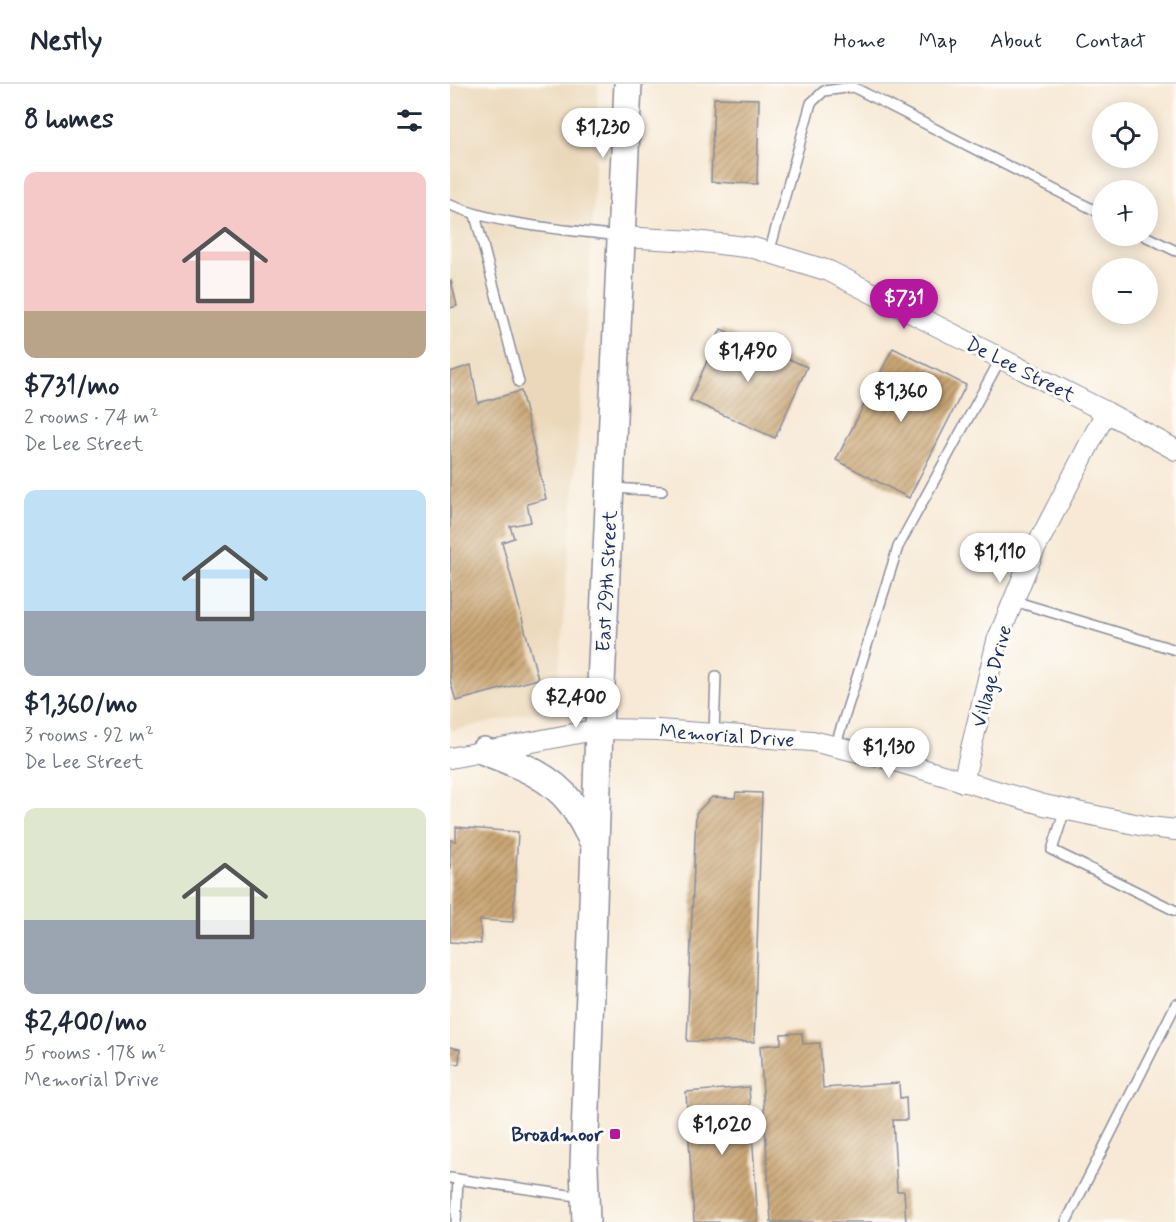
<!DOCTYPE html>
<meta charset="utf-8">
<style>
body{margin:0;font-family:Mynerve,sans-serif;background:#f2f2f3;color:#1f2937;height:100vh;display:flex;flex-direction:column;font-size:22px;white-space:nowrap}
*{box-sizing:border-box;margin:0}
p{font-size:20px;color:#747a83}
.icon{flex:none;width:33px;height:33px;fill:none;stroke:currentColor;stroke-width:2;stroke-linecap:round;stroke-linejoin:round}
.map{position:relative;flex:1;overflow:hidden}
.sheet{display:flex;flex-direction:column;background:#fff;width:450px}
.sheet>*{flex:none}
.buttons{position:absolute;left:642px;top:18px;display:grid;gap:12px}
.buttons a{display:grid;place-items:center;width:66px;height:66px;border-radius:50%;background:#fff;box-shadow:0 3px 15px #0003;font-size:30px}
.price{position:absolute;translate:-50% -51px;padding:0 14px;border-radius:21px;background:#fff;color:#222;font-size:20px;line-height:39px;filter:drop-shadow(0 2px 3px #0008)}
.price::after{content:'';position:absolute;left:50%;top:36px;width:18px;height:14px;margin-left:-9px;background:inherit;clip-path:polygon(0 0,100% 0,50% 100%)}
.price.active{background:#b5179e;color:#fff}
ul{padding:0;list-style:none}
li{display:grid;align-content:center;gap:12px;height:318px;padding:0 24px}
li span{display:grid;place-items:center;height:186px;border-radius:12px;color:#555}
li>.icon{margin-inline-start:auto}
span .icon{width:108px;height:108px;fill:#fffc;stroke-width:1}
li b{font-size:26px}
h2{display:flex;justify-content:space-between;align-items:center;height:72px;padding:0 24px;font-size:26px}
header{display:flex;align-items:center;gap:36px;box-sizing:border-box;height:84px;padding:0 30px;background:#fff;border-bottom:2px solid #e0e1e3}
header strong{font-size:28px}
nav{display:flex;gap:33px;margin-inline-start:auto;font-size:21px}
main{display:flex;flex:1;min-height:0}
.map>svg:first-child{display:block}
</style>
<header>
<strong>Nestly</strong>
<nav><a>Home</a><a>Map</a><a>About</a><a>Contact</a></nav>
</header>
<main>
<section class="sheet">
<h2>8 homes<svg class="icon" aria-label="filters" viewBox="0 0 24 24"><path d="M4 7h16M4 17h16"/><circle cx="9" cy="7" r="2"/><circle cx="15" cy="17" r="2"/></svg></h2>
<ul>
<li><span style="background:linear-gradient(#f6c9c9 75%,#b9a48a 0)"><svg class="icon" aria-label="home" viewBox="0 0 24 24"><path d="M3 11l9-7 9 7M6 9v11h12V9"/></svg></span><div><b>$731/mo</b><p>2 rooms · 74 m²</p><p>De Lee Street</p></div></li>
<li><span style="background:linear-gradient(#bfe0f5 65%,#9aa5b1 0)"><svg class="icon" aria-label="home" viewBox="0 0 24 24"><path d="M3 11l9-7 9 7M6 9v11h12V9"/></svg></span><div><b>$1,360/mo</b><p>3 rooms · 92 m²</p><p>De Lee Street</p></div></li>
<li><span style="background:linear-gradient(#dfe7d0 60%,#9aa5b1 0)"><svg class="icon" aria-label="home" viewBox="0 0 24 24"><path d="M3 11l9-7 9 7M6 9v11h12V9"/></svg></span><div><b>$2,400/mo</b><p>5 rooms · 178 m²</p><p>Memorial Drive</p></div></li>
</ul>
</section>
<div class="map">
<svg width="726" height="1138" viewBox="0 0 726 1138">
<defs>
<pattern id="building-hatch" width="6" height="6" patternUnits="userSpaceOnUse" patternTransform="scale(1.5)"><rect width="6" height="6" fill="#caa675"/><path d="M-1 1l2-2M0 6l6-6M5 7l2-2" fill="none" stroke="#a38863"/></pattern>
</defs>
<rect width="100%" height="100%" fill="#fdfcf7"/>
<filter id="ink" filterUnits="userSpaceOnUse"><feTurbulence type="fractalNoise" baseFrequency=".0167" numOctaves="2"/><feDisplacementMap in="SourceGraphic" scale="12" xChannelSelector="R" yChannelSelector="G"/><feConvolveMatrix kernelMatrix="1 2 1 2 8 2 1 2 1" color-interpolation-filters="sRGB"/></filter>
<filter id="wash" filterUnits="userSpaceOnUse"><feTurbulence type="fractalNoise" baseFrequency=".008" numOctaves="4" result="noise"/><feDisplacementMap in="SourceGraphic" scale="24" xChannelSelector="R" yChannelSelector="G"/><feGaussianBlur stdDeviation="1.35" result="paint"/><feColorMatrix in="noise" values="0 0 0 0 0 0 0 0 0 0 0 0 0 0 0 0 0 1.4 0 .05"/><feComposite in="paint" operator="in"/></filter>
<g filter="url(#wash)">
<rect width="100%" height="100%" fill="#f7e9d5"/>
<path fill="#ebd8ba" d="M0 0H148L144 114 131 320 106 624 0 647Z"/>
<g id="blocks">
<g fill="url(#building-hatch)">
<path d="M264 14 309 15 307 100 261 98Z"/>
<path d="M1 196 7 222 0 224V197Z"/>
<path d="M271 245 357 283 325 354 240 316Z"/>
<path d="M443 264 516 301 459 414 386 376Z"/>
<path d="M21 281 28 319 71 307 96 415 77 420 81 438 60 442 64 454 52 458 88 595 6 617 0 596V288Z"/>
<path d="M286 708 312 709 304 958 237 957 246 729 262 713 285 714Z"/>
<path d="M6 743 68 748 63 838 30 836 31 860 0 858V756L6 757Z"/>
<path d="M352 949 353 960 370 959 373 1004 449 999 450 1014 456 1013 457 1036H443L447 1107H454L456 1138H321L310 962 331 960V950Z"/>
<path d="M0 963 10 965 9 980 0 979Z"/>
<path d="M299 1003 308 1138H244L236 1008Z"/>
</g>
</g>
</g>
<g filter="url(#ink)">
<use href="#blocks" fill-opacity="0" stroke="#898c9a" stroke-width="1.5"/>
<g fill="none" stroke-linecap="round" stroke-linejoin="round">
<defs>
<g id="service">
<path d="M0 121C53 142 112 145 168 152"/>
<path d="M25 131 69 298"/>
<path d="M695 152 726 167"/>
<path d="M319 169 361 19 374 7 403 3 652 130"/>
<path d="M163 404 212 407"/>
<path d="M564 517 726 566"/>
<path d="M264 649 266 592"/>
<path d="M385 663 448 463 551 274"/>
<path d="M615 726 602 766 726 827"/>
<path d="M0 1094 133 1113"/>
<path d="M6 1138 8 1095"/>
<path d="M616 1138 726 920"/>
</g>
<g id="minor">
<path d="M172 153 244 157 304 164 379 187 656 328 726 366"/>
<path d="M0 674 149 645 208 646 362 657 438 675 594 721 699 743 726 746"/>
<path d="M513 698 547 557 583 469 656 328"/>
</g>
<g id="secondary">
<path d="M34 667C65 679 100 691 121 719 130 731 137 746 144 759"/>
<path d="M136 1138 134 1082 149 645 178 0"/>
</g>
</defs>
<use href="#service" stroke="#898c9a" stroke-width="12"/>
<use href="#minor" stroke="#898c9a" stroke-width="22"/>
<use href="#secondary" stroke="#898c9a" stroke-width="30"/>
<use href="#service" stroke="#fff" stroke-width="9"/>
<use href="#minor" stroke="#fff" stroke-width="20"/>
<use href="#secondary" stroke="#fff" stroke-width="27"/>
</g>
</g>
<rect fill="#b5179e" stroke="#fdfcf7" stroke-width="2" x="159" y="1044" width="12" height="12" rx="3"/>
<g text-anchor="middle" stroke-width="6" stroke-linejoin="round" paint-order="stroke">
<g font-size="20" fill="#1b2f5e" stroke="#fdfcf7">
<text transform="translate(571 285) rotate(27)" y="7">De Lee Street</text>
<text transform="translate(156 497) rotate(-87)" y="7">East 29th Street</text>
<text transform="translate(541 592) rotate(-75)" y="7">Village Drive</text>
<text transform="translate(277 651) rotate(4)" y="7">Memorial Drive</text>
</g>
<g font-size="20" font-weight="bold" fill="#1b2f5e" stroke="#fdfcf7" text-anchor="end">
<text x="153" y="1057">Broadmoor</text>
</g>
</g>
</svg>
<div class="buttons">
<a><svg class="icon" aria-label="locate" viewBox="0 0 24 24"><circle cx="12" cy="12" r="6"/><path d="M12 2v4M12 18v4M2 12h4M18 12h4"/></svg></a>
<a>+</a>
<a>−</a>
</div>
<b class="price" style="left:153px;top:75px">$1,230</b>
<b class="price active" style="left:454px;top:246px">$731</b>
<b class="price" style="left:298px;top:299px">$1,490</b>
<b class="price" style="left:451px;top:339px">$1,360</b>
<b class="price" style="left:550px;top:500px">$1,110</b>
<b class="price" style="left:126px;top:645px">$2,400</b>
<b class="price" style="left:439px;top:695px">$1,130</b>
<b class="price" style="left:272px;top:1072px">$1,020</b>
</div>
</main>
